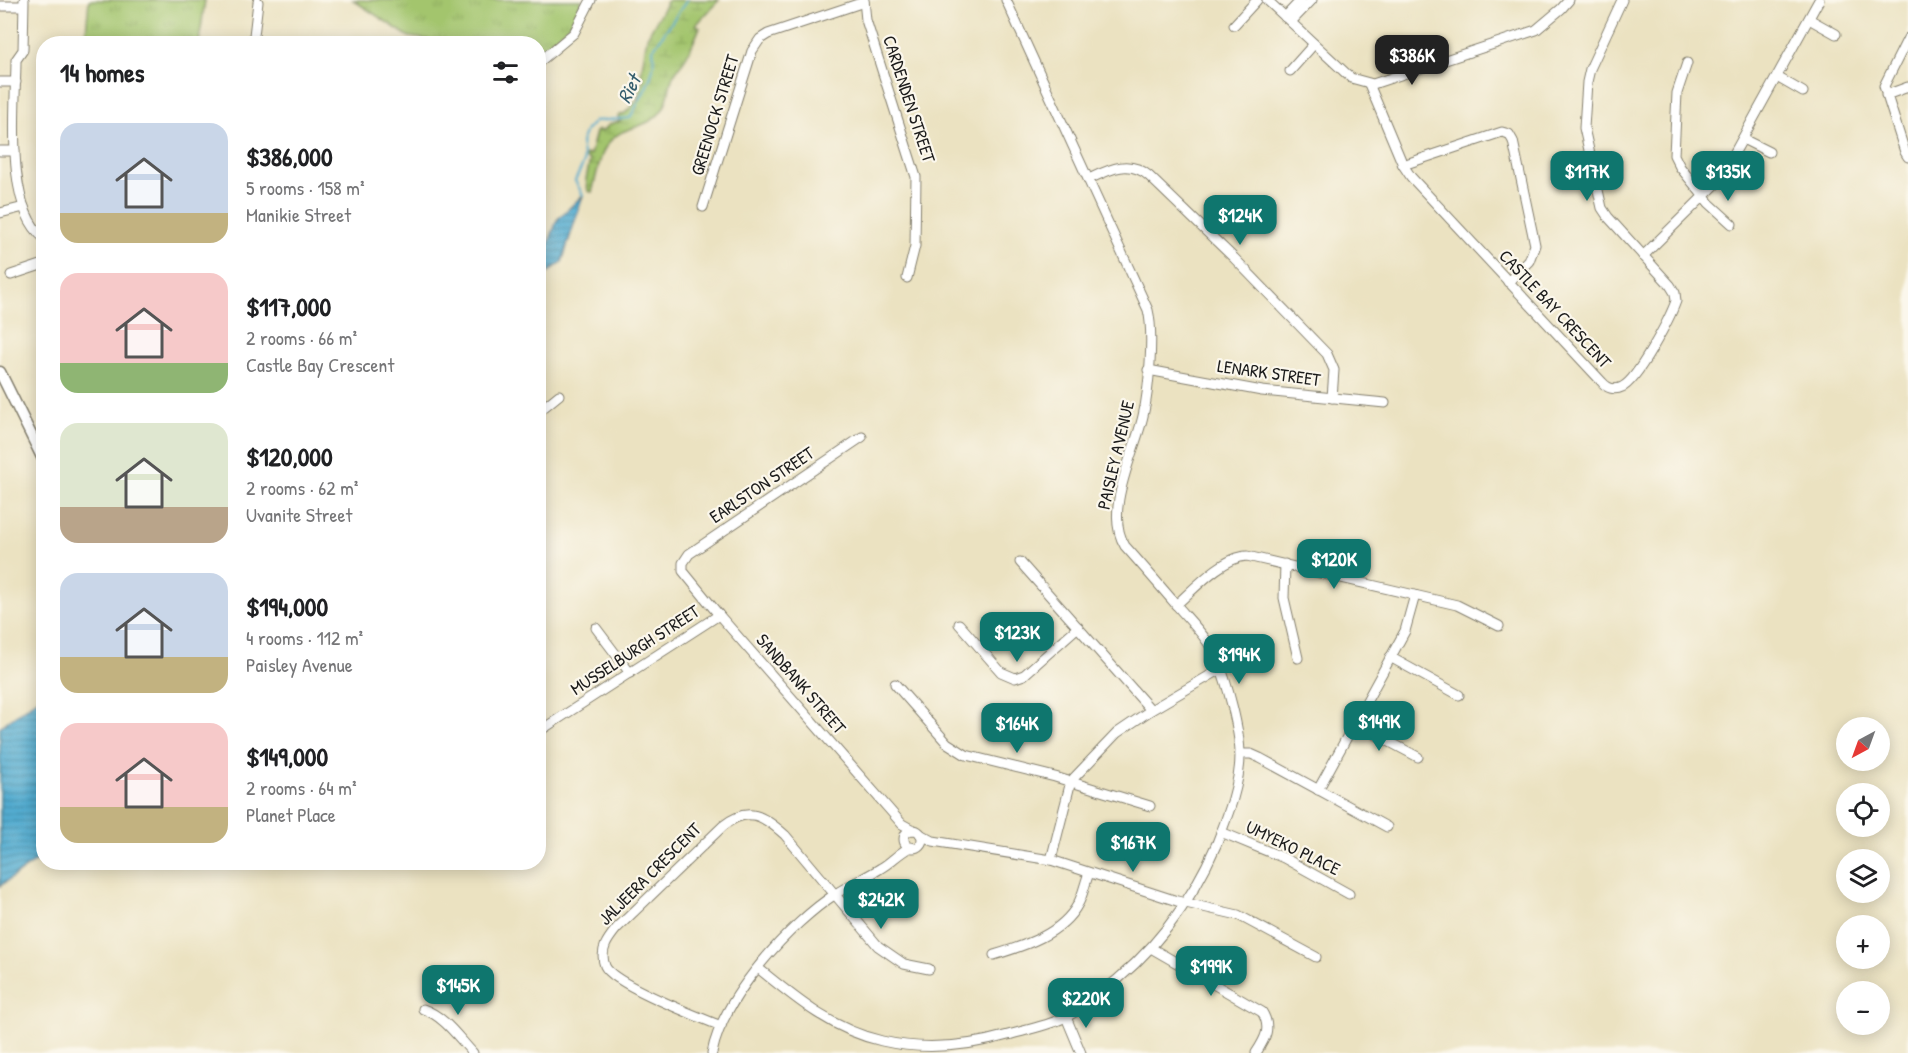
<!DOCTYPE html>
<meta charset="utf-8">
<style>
body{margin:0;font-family:"Patrick Hand",sans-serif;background:#f6f6f6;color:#202124;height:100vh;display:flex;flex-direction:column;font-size:22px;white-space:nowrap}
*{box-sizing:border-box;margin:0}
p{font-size:20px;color:#757577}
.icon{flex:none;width:33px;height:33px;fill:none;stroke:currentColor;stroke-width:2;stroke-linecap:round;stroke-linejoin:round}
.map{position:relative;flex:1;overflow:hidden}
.sheet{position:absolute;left:36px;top:36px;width:510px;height:834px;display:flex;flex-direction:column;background:#fff;border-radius:24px;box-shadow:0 3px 15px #0003}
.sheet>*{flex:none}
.needle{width:39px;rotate:221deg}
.controls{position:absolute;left:1836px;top:717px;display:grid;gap:12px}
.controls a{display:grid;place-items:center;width:54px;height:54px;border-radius:50%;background:#fff;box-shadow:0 3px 15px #0003;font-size:30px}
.price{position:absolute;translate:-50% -51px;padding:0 14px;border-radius:12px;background:#0f766e;color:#fff;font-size:20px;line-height:39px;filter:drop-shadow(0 2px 3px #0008)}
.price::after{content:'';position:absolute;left:50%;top:36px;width:18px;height:14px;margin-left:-9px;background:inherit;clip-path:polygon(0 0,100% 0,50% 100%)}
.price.selected{background:#222;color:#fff}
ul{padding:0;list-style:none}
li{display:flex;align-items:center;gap:18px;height:150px;padding:0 24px}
li span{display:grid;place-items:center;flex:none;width:168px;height:120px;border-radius:18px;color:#555}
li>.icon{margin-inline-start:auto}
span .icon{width:72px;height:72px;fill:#fffc;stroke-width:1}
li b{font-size:26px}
h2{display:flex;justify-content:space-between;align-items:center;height:72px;padding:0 24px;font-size:26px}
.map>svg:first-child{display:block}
</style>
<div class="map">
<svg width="1908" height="1053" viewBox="0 0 1908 1053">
<defs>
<pattern id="grass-tufts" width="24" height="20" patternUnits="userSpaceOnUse" patternTransform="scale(1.5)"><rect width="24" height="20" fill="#a3c56d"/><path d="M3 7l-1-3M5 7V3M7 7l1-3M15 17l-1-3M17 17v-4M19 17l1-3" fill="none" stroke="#8ca95e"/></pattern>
<pattern id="wetland-marsh" width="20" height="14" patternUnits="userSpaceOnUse" patternTransform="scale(1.5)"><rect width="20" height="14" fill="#a3c56d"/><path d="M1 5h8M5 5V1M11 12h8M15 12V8" fill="none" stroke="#8ca95e"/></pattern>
<pattern id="water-rules" width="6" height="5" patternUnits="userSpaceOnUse" patternTransform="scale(1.5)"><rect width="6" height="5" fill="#52acd0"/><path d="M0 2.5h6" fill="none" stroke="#438ba8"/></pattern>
</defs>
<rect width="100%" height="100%" fill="#fbf7ec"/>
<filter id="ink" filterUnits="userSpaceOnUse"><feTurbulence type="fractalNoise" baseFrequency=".0167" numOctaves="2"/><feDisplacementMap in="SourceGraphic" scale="12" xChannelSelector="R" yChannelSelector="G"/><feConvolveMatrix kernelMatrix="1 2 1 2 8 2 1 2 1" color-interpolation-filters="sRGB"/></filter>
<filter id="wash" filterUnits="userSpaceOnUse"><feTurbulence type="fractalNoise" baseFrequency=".008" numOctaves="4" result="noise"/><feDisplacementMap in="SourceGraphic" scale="24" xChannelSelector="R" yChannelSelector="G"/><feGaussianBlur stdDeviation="1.35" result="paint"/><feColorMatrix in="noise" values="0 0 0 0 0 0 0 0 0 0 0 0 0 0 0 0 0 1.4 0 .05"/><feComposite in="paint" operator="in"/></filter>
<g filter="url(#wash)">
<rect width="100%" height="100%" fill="#ebe2c1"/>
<g fill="url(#grass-tufts)" stroke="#607044" stroke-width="1.5">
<path d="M89 0H205L199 43H85Z"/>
<path d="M353 0H582L572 22 541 54 539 53 538 44H462L409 37Z"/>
</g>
<path fill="url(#wetland-marsh)" stroke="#607044" stroke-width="1.5" d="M668 0H719L696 25 700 27C696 37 692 47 686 57 683 63 677 69 673 76 668 89 670 102 659 114 652 122 640 126 630 129 599 138 600 165 592 192L588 191 586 179 590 160 585 157 586 154 590 155 596 132 599 130 601 132 610 124 620 121 618 116 625 113 637 100 644 77 641 74 647 37Z"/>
<g fill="url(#water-rules)" stroke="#376476" stroke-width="1.5">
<path d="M583 195 562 262 539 279V265L542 262 557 220Z"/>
<path d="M43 695V858L37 860 0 886V727Z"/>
</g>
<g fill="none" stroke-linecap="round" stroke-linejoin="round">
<path stroke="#52acd0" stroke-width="2" d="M583 195 575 181 584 162 581 142 586 130 595 121 630 118C641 96 658 74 653 49L687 0"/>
</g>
</g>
<g filter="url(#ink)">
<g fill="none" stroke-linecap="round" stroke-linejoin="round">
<defs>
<g id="minor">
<path d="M24 0 23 50 16 60C16 106 4 207 44 238"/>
<path d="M864 0 866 20 916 177 915 246 907 278"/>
<path d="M1267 0 1351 78 1373 84 1536 30 1561 9 1569 0"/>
<path d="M0 6H23"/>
<path d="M1285 17 1301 0"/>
<path d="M1809 19 1836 34"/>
<path d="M1291 22 1312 0"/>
<path d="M1234 25 1257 0"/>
<path d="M1908 38 1884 86 1905 152 1908 157"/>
<path d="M253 44 258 2"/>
<path d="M538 63 574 33 591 0"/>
<path d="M1687 63 1677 93 1674 155 1680 167 1709 203 1732 224"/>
<path d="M1290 71 1314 44"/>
<path d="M1777 77 1803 92"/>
<path d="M0 82H16"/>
<path d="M1369 84 1403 165 1411 177 1602 382C1607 388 1614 391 1622 387 1637 381 1670 318 1676 301L1675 293 1670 285 1608 217 1602 208 1584 128 1587 82 1590 69 1622 0"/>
<path d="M1886 95 1908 87"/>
<path d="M1743 139 1769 152"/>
<path d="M0 151H15"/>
<path d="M1403 165 1502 132 1509 134 1513 141 1535 245 1529 261 1508 282"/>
<path d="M1089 179C1110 169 1129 159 1149 176L1234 258 1327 354 1334 370 1332 398"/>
<path d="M703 207 752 51 760 39 768 34 864 2"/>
<path d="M0 213 24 207"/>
<path d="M1643 256 1719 181 1819 0"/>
<path d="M11 275 44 264"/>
<path d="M1148 370 1262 391 1385 403"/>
<path d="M538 412 559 395"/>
<path d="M862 437 689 554 683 563V571L719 615 902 824 913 830"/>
<path d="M1020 562 1151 710"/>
<path d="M1285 564 1284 598 1298 658"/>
<path d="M1176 605C1194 589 1223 557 1247 556L1457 605 1499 626"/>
<path d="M959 624 1001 672 1015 678 1024 675 1078 627"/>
<path d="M596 628 630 673"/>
<path d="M1390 657 1459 695"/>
<path d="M895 684 947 743 966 755 1055 777 1150 806"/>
<path d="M1354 723 1418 757"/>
<path d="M538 732 719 615"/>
<path d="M1240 754H1251L1260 758 1387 827"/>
<path d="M1318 790 1405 631 1415 595"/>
<circle cx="913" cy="839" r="9"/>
<path d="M1221 832 1284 858 1349 894"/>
<path d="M920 834 933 841 1051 860 1177 901 1238 915 1316 957"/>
<path d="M1051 860 1071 781 1117 733 1151 710 1221 669"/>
<path d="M1151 948 1262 1012C1272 1028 1265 1039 1256 1053"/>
<path d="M994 955C1024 946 1062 934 1078 904 1083 895 1085 883 1089 873"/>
<path d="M758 968C796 999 833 1030 882 1041 925 1051 966 1047 1008 1035 1026 1030 1046 1026 1064 1018 1077 1012 1088 1003 1098 995 1152 955 1191 904 1217 843 1228 815 1240 785 1240 755 1240 730 1227 682 1217 658 1208 639 1192 623 1179 608 1161 587 1143 566 1125 546 1103 511 1135 452 1143 416 1149 391 1154 334 1148 310L1006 0"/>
<path d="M423 1009C444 1016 457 1036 473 1053"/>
<path d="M1066 1017 1081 1053"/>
<path d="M721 1026C699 1017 613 984 605 966 599 950 608 939 617 928L723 826C748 805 764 816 785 835L878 946 904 964 929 969"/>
<path d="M712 1053C723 997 790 923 837 893 851 884 867 877 881 868 892 862 899 852 911 847"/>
</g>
<path id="tertiary" d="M0 372 44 461"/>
</defs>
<use href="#minor" stroke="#847f6e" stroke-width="11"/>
<use href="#tertiary" stroke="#847f6e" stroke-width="13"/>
<use href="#minor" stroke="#fff" stroke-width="9"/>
<use href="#tertiary" stroke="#fff" stroke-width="10"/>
</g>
</g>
<g text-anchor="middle" stroke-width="4.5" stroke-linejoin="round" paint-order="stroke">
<g font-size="18" fill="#1c1c1c" stroke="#fbf7ec">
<text transform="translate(909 99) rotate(72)" y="6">CARDENDEN STREET</text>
<text transform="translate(715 115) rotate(-73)" y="6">GREENOCK STREET</text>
<text transform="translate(1555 309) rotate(47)" y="6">CASTLE BAY CRESCENT</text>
<text transform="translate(1269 373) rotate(8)" y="6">LENARK STREET</text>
<text transform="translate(1116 455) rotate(-77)" y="6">PAISLEY AVENUE</text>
<text transform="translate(762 485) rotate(-34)" y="6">EARLSTON STREET</text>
<text transform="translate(635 650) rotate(-33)" y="6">MUSSELBURGH STREET</text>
<text transform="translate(801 684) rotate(49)" y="6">SANDBANK STREET</text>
<text transform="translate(1293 848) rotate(26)" y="6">UMYEKO PLACE</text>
<text transform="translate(650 874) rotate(-45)" y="6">JALJEERA CRESCENT</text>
</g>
<g font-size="20" font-style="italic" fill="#345d6d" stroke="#fbf7ec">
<text transform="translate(629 89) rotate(-64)" y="7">Riet</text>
</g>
</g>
</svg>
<div class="controls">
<a><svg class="needle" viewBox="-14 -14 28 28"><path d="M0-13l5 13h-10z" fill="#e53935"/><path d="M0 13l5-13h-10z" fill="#757577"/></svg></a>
<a><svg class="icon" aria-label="locate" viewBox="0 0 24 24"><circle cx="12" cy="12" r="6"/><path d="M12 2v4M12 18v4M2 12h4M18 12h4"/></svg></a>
<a><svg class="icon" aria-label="layers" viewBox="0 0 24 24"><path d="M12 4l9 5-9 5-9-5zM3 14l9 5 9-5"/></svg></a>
<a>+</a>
<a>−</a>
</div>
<b class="price selected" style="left:1412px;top:86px">$386K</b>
<b class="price" style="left:1587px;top:202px">$117K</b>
<b class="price" style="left:1728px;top:202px">$135K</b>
<b class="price" style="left:1240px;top:246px">$124K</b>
<b class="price" style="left:1334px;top:590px">$120K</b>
<b class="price" style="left:1017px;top:663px">$123K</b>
<b class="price" style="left:1239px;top:685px">$194K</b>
<b class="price" style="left:1379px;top:752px">$149K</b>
<b class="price" style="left:1017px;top:754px">$164K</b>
<b class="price" style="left:1133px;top:873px">$167K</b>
<b class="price" style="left:881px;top:930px">$242K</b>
<b class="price" style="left:1211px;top:997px">$199K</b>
<b class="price" style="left:458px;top:1016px">$145K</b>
<b class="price" style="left:1086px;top:1029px">$220K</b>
<section class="sheet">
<h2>14 homes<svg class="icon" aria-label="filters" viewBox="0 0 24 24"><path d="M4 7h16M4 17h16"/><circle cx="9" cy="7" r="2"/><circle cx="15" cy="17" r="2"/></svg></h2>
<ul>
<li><span style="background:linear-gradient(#c9d6e8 75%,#c2b280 0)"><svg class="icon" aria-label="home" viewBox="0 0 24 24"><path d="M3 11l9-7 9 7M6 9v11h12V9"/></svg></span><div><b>$386,000</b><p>5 rooms · 158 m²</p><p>Manikie Street</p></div></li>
<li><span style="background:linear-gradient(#f6c9c9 75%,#8fb573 0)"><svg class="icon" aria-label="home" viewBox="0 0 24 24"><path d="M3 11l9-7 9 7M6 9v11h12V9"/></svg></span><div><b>$117,000</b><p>2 rooms · 66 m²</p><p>Castle Bay Crescent</p></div></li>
<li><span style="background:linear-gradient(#dfe7d0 70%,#b9a48a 0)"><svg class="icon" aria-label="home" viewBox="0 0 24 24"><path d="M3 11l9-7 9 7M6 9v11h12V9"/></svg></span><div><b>$120,000</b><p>2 rooms · 62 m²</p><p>Uvanite Street</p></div></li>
<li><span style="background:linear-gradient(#c9d6e8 70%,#c2b280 0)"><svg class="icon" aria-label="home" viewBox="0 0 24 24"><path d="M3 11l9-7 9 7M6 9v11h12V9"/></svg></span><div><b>$194,000</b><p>4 rooms · 112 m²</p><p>Paisley Avenue</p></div></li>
<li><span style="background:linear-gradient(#f6c9c9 70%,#c2b280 0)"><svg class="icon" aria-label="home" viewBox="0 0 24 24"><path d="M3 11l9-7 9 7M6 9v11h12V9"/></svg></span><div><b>$149,000</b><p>2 rooms · 64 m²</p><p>Planet Place</p></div></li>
</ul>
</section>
</div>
